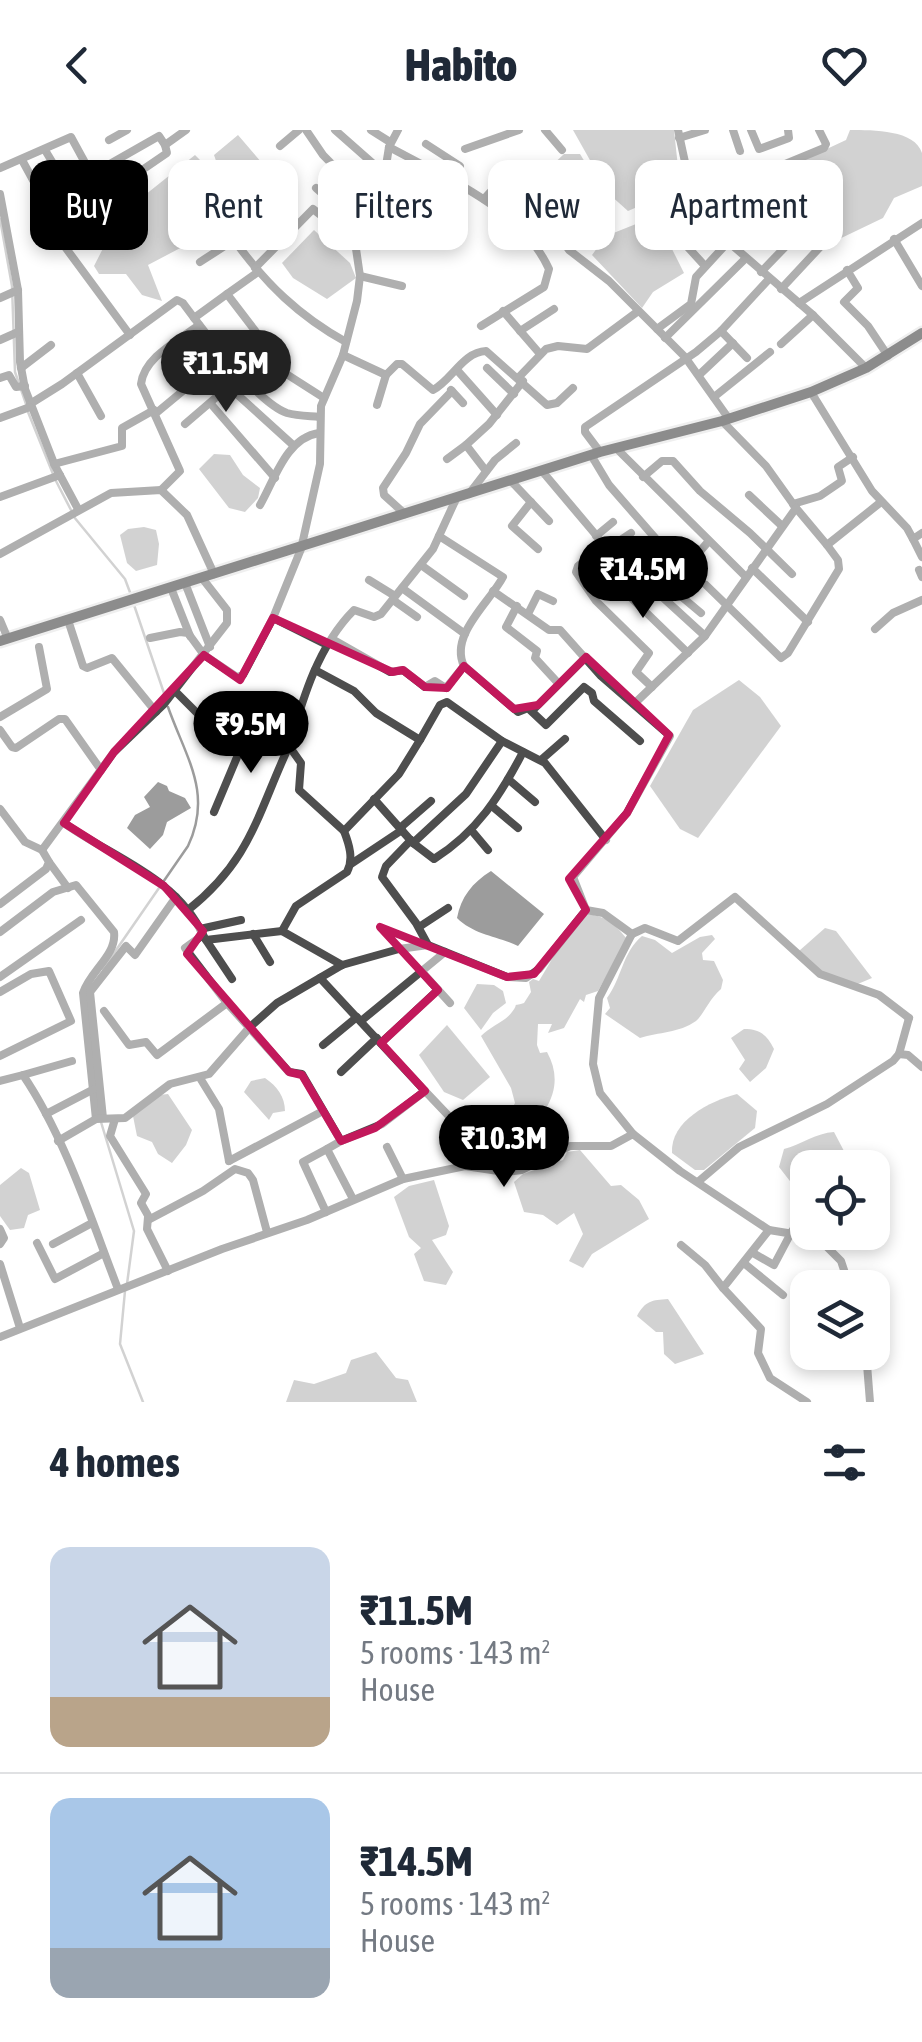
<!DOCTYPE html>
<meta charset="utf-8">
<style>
body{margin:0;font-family:"Asap Condensed",sans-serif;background:#f2f2f3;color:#1f2937;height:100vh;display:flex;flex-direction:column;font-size:38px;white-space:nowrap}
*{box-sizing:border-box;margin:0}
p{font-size:32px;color:#747a83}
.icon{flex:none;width:55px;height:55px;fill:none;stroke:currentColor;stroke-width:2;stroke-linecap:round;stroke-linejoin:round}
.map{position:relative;height:1272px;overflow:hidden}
.sheet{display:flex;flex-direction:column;background:#fff;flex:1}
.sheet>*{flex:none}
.hud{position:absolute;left:30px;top:30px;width:862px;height:90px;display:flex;gap:20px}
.fabs{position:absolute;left:790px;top:1020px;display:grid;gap:20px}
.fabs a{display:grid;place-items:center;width:100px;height:100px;border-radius:20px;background:#fff;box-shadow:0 5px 15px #0003;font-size:50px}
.price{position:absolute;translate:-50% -85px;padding:0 22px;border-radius:35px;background:#000;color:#fff;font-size:32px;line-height:65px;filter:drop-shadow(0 2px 5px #0008)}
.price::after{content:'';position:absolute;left:50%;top:60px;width:30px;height:22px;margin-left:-15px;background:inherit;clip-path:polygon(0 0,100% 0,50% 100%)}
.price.active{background:#222;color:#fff}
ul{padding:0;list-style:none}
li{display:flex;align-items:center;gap:30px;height:250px;padding:0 50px}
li+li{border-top:2px solid #e0e1e3}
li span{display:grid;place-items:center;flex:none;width:280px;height:200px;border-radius:20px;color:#555}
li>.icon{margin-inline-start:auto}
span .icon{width:120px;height:120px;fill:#fffc;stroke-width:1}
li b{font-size:42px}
h2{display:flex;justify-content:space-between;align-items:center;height:120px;padding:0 50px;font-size:42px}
.tag{padding:0 35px;border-radius:20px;background:#fff;box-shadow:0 5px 15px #0003;font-size:35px;line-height:90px}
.tag.active{background:#000;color:#fff}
header{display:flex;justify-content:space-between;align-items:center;height:130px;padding:0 50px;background:#fff;font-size:45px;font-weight:800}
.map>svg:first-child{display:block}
</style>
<header><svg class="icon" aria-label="back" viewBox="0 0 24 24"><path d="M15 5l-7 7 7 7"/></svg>Habito<svg class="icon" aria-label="heart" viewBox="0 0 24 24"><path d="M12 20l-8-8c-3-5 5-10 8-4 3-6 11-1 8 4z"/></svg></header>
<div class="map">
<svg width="922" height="1272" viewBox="0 0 922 1272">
<rect width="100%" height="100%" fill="#fff"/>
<g fill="#9c9c9c">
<path d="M573 0H674L678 37 655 54 651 71 628 81 609 64Z"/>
<path d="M850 0C874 0 915 0 922 23 922 33 922 46 922 56L894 68 883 88 833 112 813 73 793 91 769 50 786 38 846 10Z"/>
<path d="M238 5 262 33 289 78 274 89 250 58 233 60 224 54 214 25Z"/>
<path d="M564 24H580L602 60 600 71 563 77 547 40Z"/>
<path d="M195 25 212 42 229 76 205 105 148 135 162 171 142 165 126 144H99L94 136 120 85Z"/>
<path d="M636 94 657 116 671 117 684 143 653 162 642 178 592 125 606 106Z"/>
<path d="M314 100 350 133 356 148 327 169 293 148 282 133Z"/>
<path d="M214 324 230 325 243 345 260 358 258 368 245 382 229 378 199 339Z"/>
<path d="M144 397 156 400 159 414 157 435 136 441 127 433 120 405 128 399Z"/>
<path d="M739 550 760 567 781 596 698 708 680 699 650 656 693 580Z"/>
<path d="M158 652 167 656 169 661 185 668 191 678 167 692 163 705 150 719 127 698 135 685 150 677 144 667Z"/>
<path d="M491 741 544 784 518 816C497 806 474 805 457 788 461 767 472 753 491 741Z"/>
<path d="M587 784C606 786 615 794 627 809L598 861 586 865 584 872 580 869 564 898 548 903 552 894H538L537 915 540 923 547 922C558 942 557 961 545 980L540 979 539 995 532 1003 527 1001 520 1007 523 1014 516 1018C507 1000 505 991 515 973L511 958 481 906C491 896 506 891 512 882 520 872 510 877 524 873L531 862 529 852 533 849 539 851 558 819Z"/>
<path d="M825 798 836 801 872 848 853 856 823 845 799 821Z"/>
<path d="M712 805 715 809 702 823 703 830 714 831 723 850 721 859C709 869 704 884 696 891 679 903 659 902 640 908L605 884 610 878 607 868C622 848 622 823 642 806L655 810 672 823 700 807Z"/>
<path d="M477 854 494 855 503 861 506 873 493 883 481 900 464 878Z"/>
<path d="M447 895 490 947 463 970 444 962 419 925Z"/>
<path d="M744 899C760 899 767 905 774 919L766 938 750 952 739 939 745 930 731 908Z"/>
<path d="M265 948C277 956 285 967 285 981L273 983 269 990 244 962 251 951Z"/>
<path d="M168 964 192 1000 186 1015 172 1033 158 1024 152 1012 137 1006 133 986 159 965Z"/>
<path d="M737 964 757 981 755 998 704 1040H695L672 1023C670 991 710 971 737 964Z"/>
<path d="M834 1002 844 1021C837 1036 823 1038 808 1038L807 1047 793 1055 779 1037 784 1019C802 1014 816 1003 834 1002Z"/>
<path d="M580 1020 611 1056 621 1055 639 1070 649 1089 592 1124 583 1138 569 1131 583 1104 574 1083 557 1095 543 1085 524 1082 514 1052 523 1044 563 1030 567 1022Z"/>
<path d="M21 1038 29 1043 40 1080 28 1085 24 1098 10 1100 0 1086V1055Z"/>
<path d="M434 1050 449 1096 446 1105 432 1110 453 1142 446 1155 424 1151 414 1124 421 1118 409 1107 394 1067 409 1056Z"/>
<path d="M668 1169 704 1224 675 1234 664 1224 663 1202H656L637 1186C645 1171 652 1170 668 1169Z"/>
<path d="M376 1222 396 1248 408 1250 417 1272H286L294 1250 314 1254 346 1243 351 1230Z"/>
</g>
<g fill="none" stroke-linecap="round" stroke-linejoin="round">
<g stroke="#9c9c9c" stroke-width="2.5">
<path d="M0 89 12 156 15 242 26 274"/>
<path d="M28 282 53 344"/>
<path d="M56 351 71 380"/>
<path d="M74 387 125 449 131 465"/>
<path d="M133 472 166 569"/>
<path d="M103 839 188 716C213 663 186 628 168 577"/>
<path d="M101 992 134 1101 127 1154"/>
<path d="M125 1161 120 1214 143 1272"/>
</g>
<defs>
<path id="major" d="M0 511 600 322 722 291 811 262 866 238 922 203"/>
</defs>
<use href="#major" stroke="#dbdbdb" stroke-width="15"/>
<g stroke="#4e4e4e" stroke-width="8">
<path d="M306 0 323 25 374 77"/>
<path d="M335 0 386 45"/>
<path d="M371 0 390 12"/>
<path d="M545 0 562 20"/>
<path d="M678 0 690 55 705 83 733 116 813 185 866 238"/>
<path d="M733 0 740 21"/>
<path d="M751 0 759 19 789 8 788 0"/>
<path d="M679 8 705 0"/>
<path d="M109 10 127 0"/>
<path d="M426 14 460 36 457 53C495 75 530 98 549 139L544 157 481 196"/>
<path d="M280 16 299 0"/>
<path d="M465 19 519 0"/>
<path d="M45 20 78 75 77 80 54 94V102L130 205"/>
<path d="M22 30 56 92"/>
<path d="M0 38 71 7 89 40 94 43 159 6 165 15 186 0"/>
<path d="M316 58 361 98"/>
<path d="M0 64 18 160 20 232 25 259 55 336 78 379"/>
<path d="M484 69 506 45 515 44 552 96 551 102 537 114"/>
<path d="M377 71 435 98 457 53 389 17"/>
<path d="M78 75 88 71 100 91"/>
<path d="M91 75 167 23 165 15"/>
<path d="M703 79 778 37 824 18 826 14 819 0"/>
<path d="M70 84 83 104"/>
<path d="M552 96 569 120 609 151 685 227 729 289"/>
<path d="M674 102 705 136"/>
<path d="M894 109 922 156"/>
<path d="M200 132 234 110C266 154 299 186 346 212"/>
<path d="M255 138 313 79 355 112"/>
<path d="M847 140 858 158 844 172 868 196 888 226"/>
<path d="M258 142 227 164 263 211 277 238 324 268"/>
<path d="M761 142 788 114"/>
<path d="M360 146 402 156"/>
<path d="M781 159 821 116"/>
<path d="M0 168 18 160"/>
<path d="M799 173 922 93"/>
<path d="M503 181 540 224"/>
<path d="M194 188 227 164"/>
<path d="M657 199 691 174 696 147 729 111"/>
<path d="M520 201 554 179"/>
<path d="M721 201 747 228"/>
<path d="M665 208 746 128"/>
<path d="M0 210 18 202"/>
<path d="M781 214 813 185"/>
<path d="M343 225 386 245 397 234H402L433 260C452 250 463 222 486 221L547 275 557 273 573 258"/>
<path d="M21 238 51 215"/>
<path d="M487 238 514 264"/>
<path d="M457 240 497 285"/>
<path d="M77 243 101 286"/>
<path d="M699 245 733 213"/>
<path d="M519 247 546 219 558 216 587 219 637 182"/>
<path d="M0 248 9 245 16 257 25 256"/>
<path d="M229 257 293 315"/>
<path d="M451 260 463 273"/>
<path d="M811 262 872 361 907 398 913 409 922 403"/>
<path d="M714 267 770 222"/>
<path d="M30 274 62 254 177 170 183 173C203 200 257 273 287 283 297 286 309 286 319 287"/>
<path d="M211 274 275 348"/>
<path d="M377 275 386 245"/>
<path d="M155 284 225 226"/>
<path d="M0 288 30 277"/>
<path d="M185 294 241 246"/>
<path d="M466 315 489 294 523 251"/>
<path d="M617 319 746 447"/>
<path d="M600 322 585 302V297L696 222 721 201 769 149"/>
<path d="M591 325 609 355 663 417"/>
<path d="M447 329 466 315 486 341"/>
<path d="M54 334 122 316V298L154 280"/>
<path d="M542 341 601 411 705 506"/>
<path d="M643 347 662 331H673L700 361 750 403 792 444"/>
<path d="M511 351 549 391"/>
<path d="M161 360 180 341 141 254C144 227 178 211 199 195"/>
<path d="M469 364 495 330 516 313"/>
<path d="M749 365 781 395"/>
<path d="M0 367 60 345"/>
<path d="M531 372 512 396 538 419"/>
<path d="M793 374 820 366 842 351 838 337 853 327"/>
<path d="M260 375C275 349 286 308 319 303"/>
<path d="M405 384 384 365 383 358 406 323 420 294 452 261"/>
<path d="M439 406 503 447C490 472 449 505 464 536"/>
<path d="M596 406 613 392"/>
<path d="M913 409 922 427"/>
<path d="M601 411 589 427 688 523"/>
<path d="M827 415 881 372"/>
<path d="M0 424 111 363 161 360 187 385 214 444"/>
<path d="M589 427 578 436 576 442 596 471 649 523 636 542 652 557"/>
<path d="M421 435 464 466"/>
<path d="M752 438 808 492"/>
<path d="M919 440 922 447"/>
<path d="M607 442 612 434 606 424 610 417 631 403"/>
<path d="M369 450 395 466"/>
<path d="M185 453 210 517"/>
<path d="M706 455 781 528 788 523 839 439 838 430 827 415 796 378 766 336 722 291"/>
<path d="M670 457 701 483"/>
<path d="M171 458 190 506"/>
<path d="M402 458 465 504"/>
<path d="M493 461 549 500H560L601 546 670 606 627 683 573 747 586 780"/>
<path d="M661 466 708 412"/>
<path d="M393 470 417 487"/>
<path d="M517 476 506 497 537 521 535 528 558 553"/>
<path d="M528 484 538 464 553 471"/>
<path d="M273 488 325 514"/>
<path d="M0 490 8 509"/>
<path d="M68 490 83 536 87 538 112 528 156 582"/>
<path d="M875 499 893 483 922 470"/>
<path d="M150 508 180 502 188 503 204 525 237 547 243 545 273 488 301 419 320 334 321 276 343 225 357 171 360 146 355 112 382 61 389 17 398 0"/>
<path d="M332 509 390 542 403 540 425 557 435 551 446 558 464 536 518 582 528 578 546 595 584 557 592 563 594 571 640 611"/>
<path d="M315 540 354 561 376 583 420 610 440 575 447 572 502 611 545 633 606 710"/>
<path d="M175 561 220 606"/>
<path d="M634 574 705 506 796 378"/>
<path d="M532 581 586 527"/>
<path d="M0 587 47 559 39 517"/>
<path d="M0 600 12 617 16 618 59 589H65L101 640"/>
<path d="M541 630 565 609"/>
<path d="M508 649 535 672"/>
<path d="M374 669 413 713 434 729C477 702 500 666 523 622"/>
<path d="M493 677 518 698"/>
<path d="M0 679 25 712 42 720 114 622 164 574 227 493V480L202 448"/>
<path d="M64 693C111 727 177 747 203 805"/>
<path d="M400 698 431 671"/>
<path d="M344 701 299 660 301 633 289 616C303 568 318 516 354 480L374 487 381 484 433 419 456 369"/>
<path d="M472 701 488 720"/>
<path d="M411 710 386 736 382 747 416 793 428 815"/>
<path d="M413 713 466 664 502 611"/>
<path d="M49 732 68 758"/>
<path d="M351 734 402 700"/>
<path d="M0 774 46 739 49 732 42 720"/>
<path d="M188 780C251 730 257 685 289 616L248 601 214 682"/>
<path d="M419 797 448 778"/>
<path d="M200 799 241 790"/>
<path d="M282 801 342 835"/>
<path d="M0 802 53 762 76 755 114 802C117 825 90 841 83 863L96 989"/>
<path d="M253 804 270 832"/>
<path d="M632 804 645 798 678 811 735 767 820 844 879 865 909 888"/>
<path d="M206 810 232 849"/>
<path d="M421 841 450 873"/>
<path d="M0 847 81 790"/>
<path d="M320 848 425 961 382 994 341 1011"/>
<path d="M0 862 31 844 49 841 71 891 0 926"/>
<path d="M104 881 129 915 146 912 157 925 227 873"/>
<path d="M361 891 445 822"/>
<path d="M381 913 438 860"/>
<path d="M323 915 357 887"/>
<path d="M899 924 908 925 922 937"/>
<path d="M341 942 377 908"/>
<path d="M23 945 72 931"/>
<path d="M200 948 219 979 229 1031"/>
<path d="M0 951 23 945C65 1007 91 1089 118 1159"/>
<path d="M425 961 462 1000 483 1037"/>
<path d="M46 984 94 959"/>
<path d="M103 988 90 862 126 816 135 825 176 767"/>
<path d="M115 989 110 1006 146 1064 141 1073 150 1089 203 1061 235 1039 248 1043 253 1050 267 1102"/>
<path d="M58 1011 96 989 125 988 170 954 209 944 250 897 277 873 342 835 399 819 428 815 507 847 526 848 539 839 586 780 603 783 632 804 599 868 593 934 600 963 633 1004"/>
<path d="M387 1017 403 1049"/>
<path d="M229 1031 323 981"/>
<path d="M699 1051 739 1017 827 974 893 931 899 924 909 888"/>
<path d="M353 1069 327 1019 341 1011 302 944 289 942 227 873 185 818 203 805 206 810 282 801 296 776 347 742C354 729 349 714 344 701L399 644 420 610"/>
<path d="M326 1082 303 1032 327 1019"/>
<path d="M148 1087 147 1099 168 1141"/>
<path d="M0 1099 4 1108 0 1114"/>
<path d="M769 1100 723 1158 761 1199 758 1223 770 1248 807 1272"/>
<path d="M37 1113 55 1149 104 1123"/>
<path d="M53 1114 92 1093"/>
<path d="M681 1115 705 1135 723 1158"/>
<path d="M753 1123 774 1135 792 1101"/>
<path d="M0 1134 20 1198"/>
<path d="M745 1134 783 1165"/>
<path d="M0 1207 222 1119 307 1090 403 1049 465 1036 505 1042 522 1040 570 1016H611L633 1004 680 1041 769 1100 818 1108 841 1131 850 1158"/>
<path d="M866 1222 870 1272"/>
</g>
<use href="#major" stroke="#000" stroke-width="10"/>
</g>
<path d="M0 0H922V1272H0ZM273 488 392 542 403 540 425 557 447 558 464 536 514 579 538 575 586 527 669 605 627 683 569 749 586 780 534 844 507 847 380 797 438 860 381 913 425 961 375 998 341 1011 302 945 289 942 187 824 203 801 164 756 64 693 114 622 204 525 240 550Z" fill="#fff" fill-opacity=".55" fill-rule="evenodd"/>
<path fill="none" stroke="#c2185b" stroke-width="8" stroke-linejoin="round" d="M273 488 392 542 403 540 425 557 447 558 464 536 514 579 538 575 586 527 669 605 627 683 569 749 586 780 534 844 507 847 380 797 438 860 381 913 425 961 375 998 341 1011 302 945 289 942 187 824 203 801 164 756 64 693 114 622 204 525 240 550Z"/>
</svg>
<div class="fabs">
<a><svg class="icon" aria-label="locate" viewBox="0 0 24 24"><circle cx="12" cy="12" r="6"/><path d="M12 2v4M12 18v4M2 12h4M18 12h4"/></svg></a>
<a><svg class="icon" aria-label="layers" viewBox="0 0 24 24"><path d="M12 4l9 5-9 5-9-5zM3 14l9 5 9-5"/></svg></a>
</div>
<b class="price active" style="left:226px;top:285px">₹11.5M</b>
<b class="price" style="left:643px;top:491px">₹14.5M</b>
<b class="price" style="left:251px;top:646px">₹9.5M</b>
<b class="price" style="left:504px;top:1060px">₹10.3M</b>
<div class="hud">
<a class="tag active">Buy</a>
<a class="tag">Rent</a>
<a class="tag">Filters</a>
<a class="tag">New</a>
<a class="tag">Apartment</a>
</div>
</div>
<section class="sheet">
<h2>4 homes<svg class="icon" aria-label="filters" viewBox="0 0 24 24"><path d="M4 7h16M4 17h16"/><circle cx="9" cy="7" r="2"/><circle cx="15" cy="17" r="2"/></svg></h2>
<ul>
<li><span style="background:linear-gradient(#c9d6e8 75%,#b9a48a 0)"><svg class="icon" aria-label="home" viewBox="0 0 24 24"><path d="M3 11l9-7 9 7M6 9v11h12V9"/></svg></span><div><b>₹11.5M</b><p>5 rooms · 143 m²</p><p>House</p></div></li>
<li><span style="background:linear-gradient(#a9c7e8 75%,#9aa5b1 0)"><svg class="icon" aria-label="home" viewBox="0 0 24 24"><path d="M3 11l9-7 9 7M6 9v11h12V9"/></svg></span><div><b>₹14.5M</b><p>5 rooms · 143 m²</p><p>House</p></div></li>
</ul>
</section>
